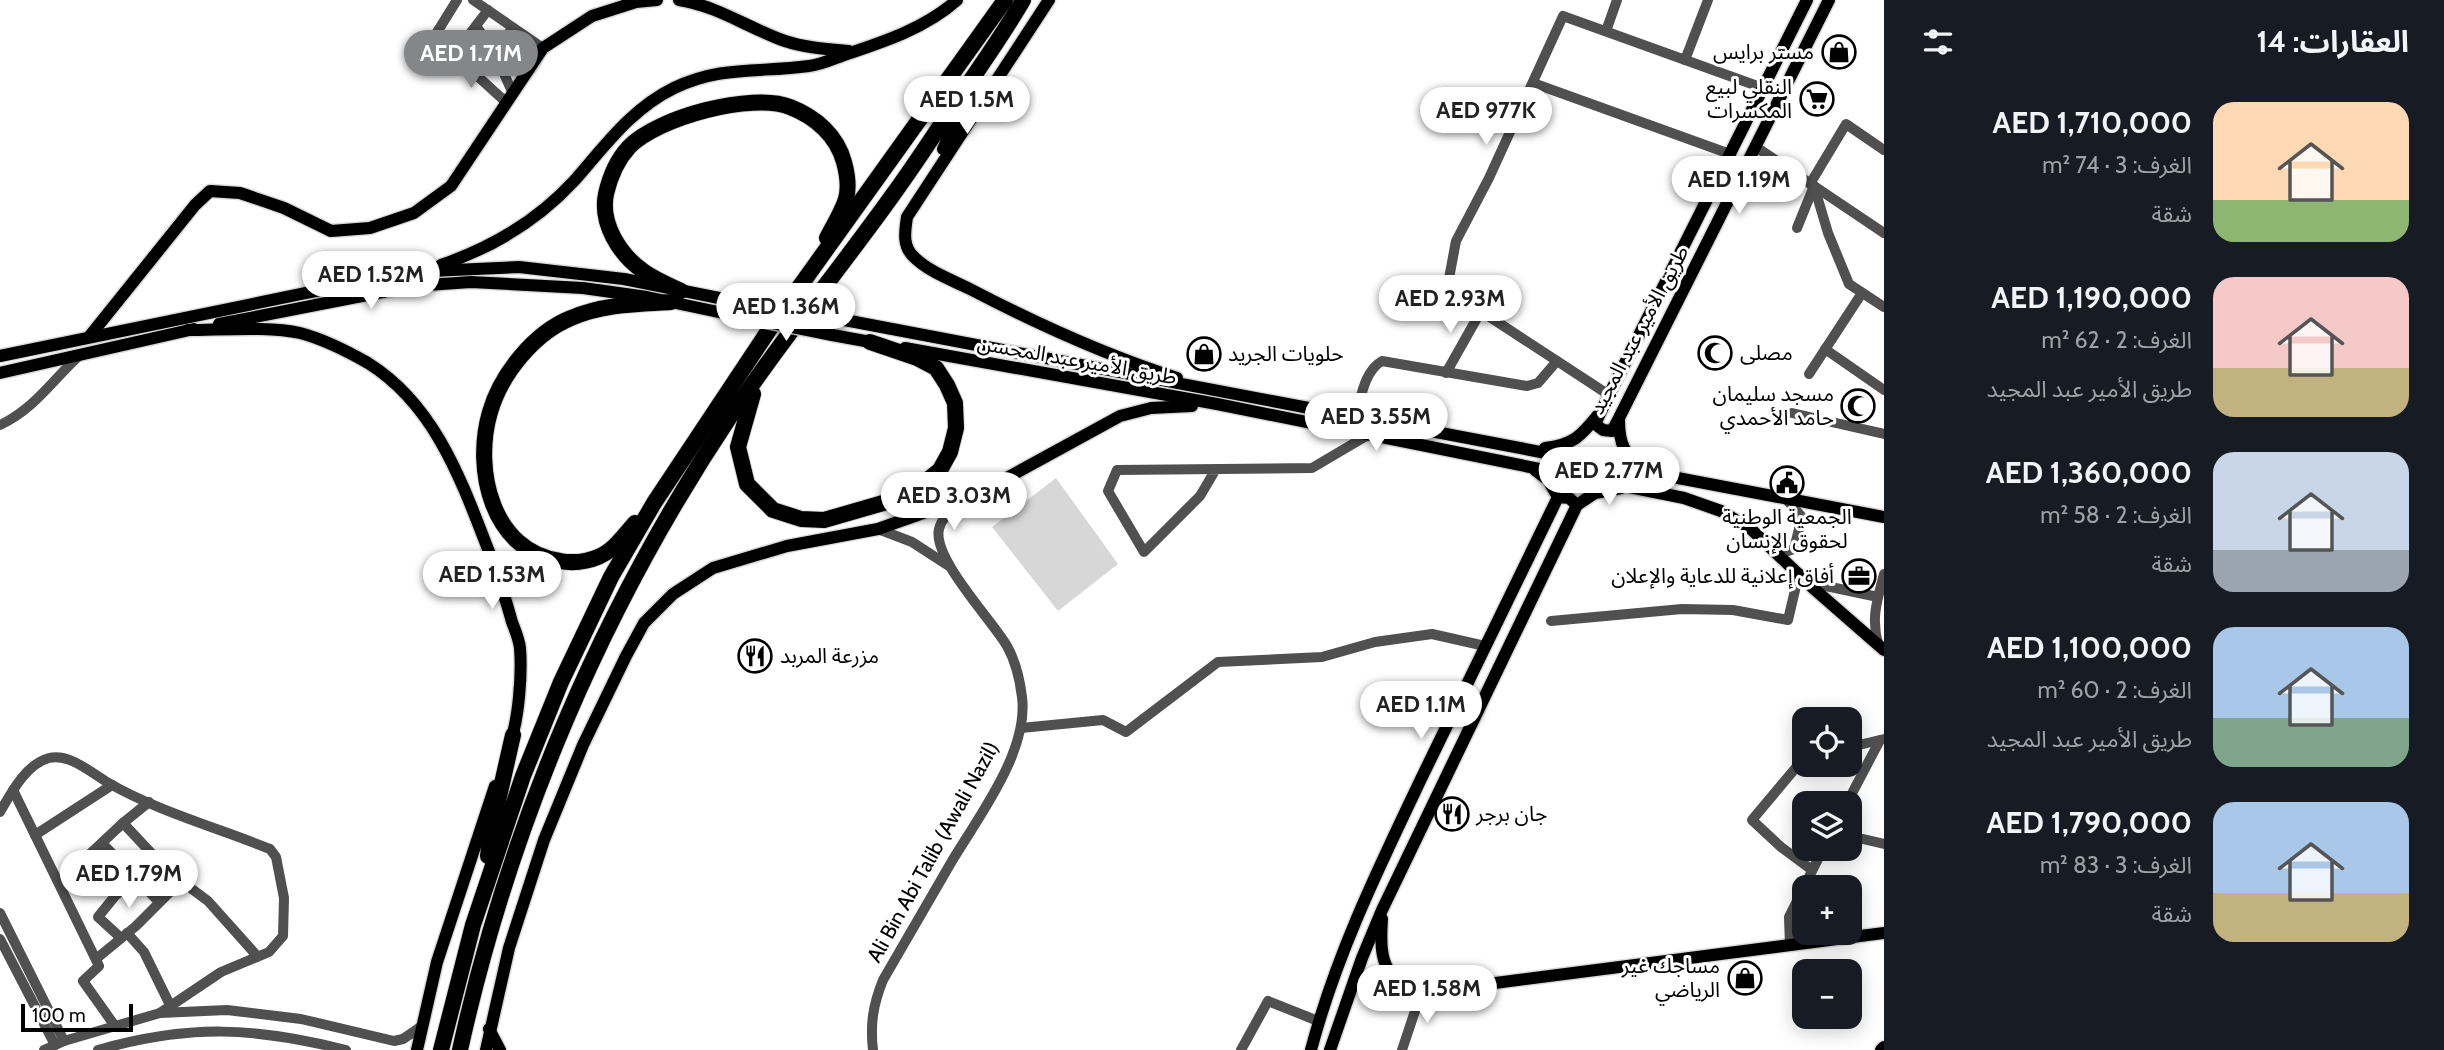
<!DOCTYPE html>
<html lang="ar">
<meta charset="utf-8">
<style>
body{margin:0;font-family:Cabin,"Noto Sans Arabic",sans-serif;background:#242831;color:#f1f3f6;direction:rtl;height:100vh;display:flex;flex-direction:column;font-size:26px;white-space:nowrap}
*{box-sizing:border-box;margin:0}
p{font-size:23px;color:#9ea1a6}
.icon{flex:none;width:38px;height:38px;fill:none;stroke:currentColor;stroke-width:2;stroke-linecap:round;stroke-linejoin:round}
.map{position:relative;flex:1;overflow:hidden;direction:ltr}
.sheet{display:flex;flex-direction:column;background:#171b24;width:560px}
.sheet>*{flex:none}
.buttons{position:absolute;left:1792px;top:707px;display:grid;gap:14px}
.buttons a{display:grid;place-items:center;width:70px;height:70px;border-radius:14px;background:#171b24;box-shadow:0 4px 18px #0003;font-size:35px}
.scale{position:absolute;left:21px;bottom:18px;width:112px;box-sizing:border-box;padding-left:7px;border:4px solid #000;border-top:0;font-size:19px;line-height:24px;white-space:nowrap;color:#000;-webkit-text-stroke:5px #fff;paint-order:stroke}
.price{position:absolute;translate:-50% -60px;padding:0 16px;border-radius:24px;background:#fff;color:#222;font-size:23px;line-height:46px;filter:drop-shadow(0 2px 4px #0008)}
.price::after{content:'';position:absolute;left:50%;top:42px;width:21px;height:16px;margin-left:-10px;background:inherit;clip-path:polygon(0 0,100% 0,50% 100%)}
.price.selected{background:#858687;color:#fff}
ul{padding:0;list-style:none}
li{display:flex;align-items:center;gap:21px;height:175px;padding:0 35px}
li span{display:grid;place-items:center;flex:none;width:196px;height:140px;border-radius:21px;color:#555}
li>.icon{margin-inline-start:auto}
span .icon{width:84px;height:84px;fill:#fffc;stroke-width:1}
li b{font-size:30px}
h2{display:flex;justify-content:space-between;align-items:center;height:84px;padding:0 35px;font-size:30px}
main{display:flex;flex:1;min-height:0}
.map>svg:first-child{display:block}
</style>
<main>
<section class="sheet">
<h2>العقارات: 14<svg class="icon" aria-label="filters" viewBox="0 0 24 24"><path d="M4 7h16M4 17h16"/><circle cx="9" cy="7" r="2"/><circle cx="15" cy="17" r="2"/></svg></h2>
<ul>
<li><span style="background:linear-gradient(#ffd9b3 70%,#8fb573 0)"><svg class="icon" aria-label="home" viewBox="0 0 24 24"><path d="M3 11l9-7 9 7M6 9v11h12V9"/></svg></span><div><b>AED 1,710,000</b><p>الغرف: 3 · 74 m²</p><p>شقة</p></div></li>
<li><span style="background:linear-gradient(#f6c9c9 65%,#c2b280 0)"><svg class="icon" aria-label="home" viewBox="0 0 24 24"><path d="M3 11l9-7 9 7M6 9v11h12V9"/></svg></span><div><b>AED 1,190,000</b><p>الغرف: 2 · 62 m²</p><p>طريق الأمير عبد المجيد</p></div></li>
<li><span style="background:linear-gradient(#c9d6e8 70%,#9aa5b1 0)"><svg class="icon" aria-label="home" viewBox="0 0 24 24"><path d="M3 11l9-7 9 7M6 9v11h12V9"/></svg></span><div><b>AED 1,360,000</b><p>الغرف: 2 · 58 m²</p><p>شقة</p></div></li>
<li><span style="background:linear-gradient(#a9c7e8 65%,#7fa58c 0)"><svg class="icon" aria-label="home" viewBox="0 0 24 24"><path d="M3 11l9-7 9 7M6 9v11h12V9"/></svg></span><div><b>AED 1,100,000</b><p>الغرف: 2 · 60 m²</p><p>طريق الأمير عبد المجيد</p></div></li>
<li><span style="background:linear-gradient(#a9c7e8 65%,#c2b280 0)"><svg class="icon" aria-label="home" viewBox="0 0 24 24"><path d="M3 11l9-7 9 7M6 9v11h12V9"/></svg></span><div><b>AED 1,790,000</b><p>الغرف: 3 · 83 m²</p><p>شقة</p></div></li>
</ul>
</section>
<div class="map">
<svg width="1884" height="1050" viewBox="0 0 1884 1050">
<rect width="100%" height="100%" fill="#fff"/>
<path fill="#d7d7d7" d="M1056 478 1118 564 1058 611 992 527Z"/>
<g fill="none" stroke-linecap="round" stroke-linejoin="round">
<defs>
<g id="major">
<path d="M679 0C718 6 748 28 785 41 806 48 827 49 849 51"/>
<path d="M1049 0 907 217C905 231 902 246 914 257 929 272 952 280 970 289 1037 324 1105 355 1177 378"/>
<path d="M1807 0 1609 395 1595 424 1603 430 1612 431 1619 418 1829 0"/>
<path d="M943 149 967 95"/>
<path d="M441 265C491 248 538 220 574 181 605 146 631 109 674 88 722 65 759 73 809 66 820 65 833 59 844 55 883 42 926 28 957 0"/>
<path d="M834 318 1884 517"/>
<path d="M219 324 413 286 471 282 583 288 647 297 747 318"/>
<path d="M188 330C220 330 270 326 300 333 323 339 347 351 368 363 437 406 463 485 491 557 499 578 506 600 512 622 515 630 519 639 520 648 522 674 519 718 510 743"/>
<path d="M832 335 876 343"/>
<path d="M89 337 195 205 210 191 240 193 284 208 331 231 370 228 414 213 451 186 543 48 592 16 636 2 657 0"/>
<path d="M905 348 1217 404 1684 498 1721 511 1752 530 1813 588 1884 650"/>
<path d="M0 356 408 272 519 267 624 279 749 304"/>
<path d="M0 373 194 329"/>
<path d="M1619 420C1619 443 1624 456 1645 468"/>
<path d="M1545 448C1573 445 1581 436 1598 415"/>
<path d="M1535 470 1548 480 1558 497"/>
<path d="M1382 919C1379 964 1384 984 1433 991L1884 933"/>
<path d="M489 1029 500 1050"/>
<path d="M417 1050 437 962 495 786"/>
<path d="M486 1050 509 948 544 840 583 745 626 656 644 623 673 594 713 568 787 546 878 529 951 503 1003 480 1120 416 1151 408 1192 406"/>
<path d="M1311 1050C1336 955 1379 867 1421 779 1466 685 1512 591 1558 497L1569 498 1577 505"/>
<path d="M1330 1050 1362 958 1382 910 1577 505 1595 493 1621 488"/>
<path d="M1881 1050 1884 1047"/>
</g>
<g id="highway">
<path d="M681 291C668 285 654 279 643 271 619 254 600 223 606 194 610 176 617 160 629 147 658 117 752 92 790 107 816 117 837 136 844 162 847 173 849 188 846 199 842 212 833 226 827 238"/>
<path d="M753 394 738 447 747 484 773 510 801 519 824 520 890 501 924 483 940 470 950 452 956 428 955 403 947 385 936 368 917 358 870 342"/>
<path d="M635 523C627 532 619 543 610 550 596 561 576 564 560 561 492 551 473 470 490 412 501 374 534 333 571 318 603 304 637 304 671 302"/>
<path d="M488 856 491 832 513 735"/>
<path d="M441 1050 473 925 523 776 561 682 611 577 654 503 775 321 1005 0"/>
<path d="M460 1050C510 824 602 608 731 415 782 339 839 270 892 196 916 163 938 129 960 96 982 64 1004 33 1023 0"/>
</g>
</defs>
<use href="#major" stroke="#dbdbdb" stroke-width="15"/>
<use href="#highway" stroke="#dbdbdb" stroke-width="18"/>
<g stroke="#505050" stroke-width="10">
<path d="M457 0 429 45 474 73 507 103"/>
<path d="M473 0 543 48"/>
<path d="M476 26 494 51 513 28"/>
<path d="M1606 31 1617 0"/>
<path d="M494 51 513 94"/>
<path d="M452 57 488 10"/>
<path d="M1685 60 1708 0"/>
<path d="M1533 83 1730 154"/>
<path d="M1756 147 1884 233"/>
<path d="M1810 184 1846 124 1884 150"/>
<path d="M1814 186 1828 233 1849 284 1884 307"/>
<path d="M1797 228 1814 186"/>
<path d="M1825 349 1884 390"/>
<path d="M1446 373 1481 311"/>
<path d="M1809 374 1862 293"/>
<path d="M1609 395 1447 289 1456 241 1489 178 1563 16 1763 88"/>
<path d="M1792 413 1884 434"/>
<path d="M1355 417C1361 399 1364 371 1382 361L1527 386 1538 383 1557 361"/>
<path d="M0 425C35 409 54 378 81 354"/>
<path d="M1216 469 1200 496 1144 552 1108 491 1117 470 1312 468 1368 435"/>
<path d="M878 529 912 542 949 566"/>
<path d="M1779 554 1794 549 1802 517 1786 499"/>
<path d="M1807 582 1878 597"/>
<path d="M1551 621 1682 609 1733 610 1788 620 1799 573"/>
<path d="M1878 644C1871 617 1877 601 1884 574"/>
<path d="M1021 728 1103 720 1126 732 1218 662 1322 657 1375 642 1432 634 1485 646"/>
<path d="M1850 747 1880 740"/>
<path d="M1804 758 1752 820 1781 847 1812 870"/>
<path d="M13 790 99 966 83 981 115 1026"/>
<path d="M1847 803 1880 740 1884 739"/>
<path d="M0 812C11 793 26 764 49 758 69 753 90 772 107 782 154 810 218 828 270 849L276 857 284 898 283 936 269 952 221 972 160 1013"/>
<path d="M123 823 169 872 208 901 257 956"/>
<path d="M35 835 112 785"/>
<path d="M1850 836 1884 844"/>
<path d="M102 843 159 902"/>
<path d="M59 883 123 823 149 802"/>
<path d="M0 913 64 1041"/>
<path d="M127 933 144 952 170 1005"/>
<path d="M121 938 98 917 115 896 137 877"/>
<path d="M0 939 55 1045"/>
<path d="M1790 945 1789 917 1823 849"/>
<path d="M96 959 136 926 181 881"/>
<path d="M44 1050 64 1041 160 1013 227 1010 301 1019 394 1041 403 1039 422 1026"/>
<path d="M98 1050C190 1024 254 1027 346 1050"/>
<path d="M873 1050C870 1024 873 1005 883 980 906 940 929 900 952 861 979 816 1029 751 1022 697 1020 680 1016 662 1007 646 992 620 932 558 939 529 942 517 953 508 961 499"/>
<path d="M1241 1050 1268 1001 1318 1021"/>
<path d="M1402 1050 1422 990"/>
</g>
<use href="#major" stroke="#000" stroke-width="12"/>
<use href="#highway" stroke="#000" stroke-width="16"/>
<defs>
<g id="major-bridge">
<path d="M749 304 834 318"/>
<path d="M747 318 832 335"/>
</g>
</defs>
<use href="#major-bridge" stroke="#dbdbdb" stroke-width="15" stroke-linecap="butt"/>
<use href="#major-bridge" stroke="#000" stroke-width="12"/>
</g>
<defs>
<symbol id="shop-ring" viewBox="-11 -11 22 22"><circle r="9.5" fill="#fff" stroke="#000" stroke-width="1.5"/><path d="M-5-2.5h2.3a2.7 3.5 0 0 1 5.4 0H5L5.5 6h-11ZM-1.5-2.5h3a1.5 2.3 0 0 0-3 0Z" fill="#000"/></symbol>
<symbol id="supermarket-ring" viewBox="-11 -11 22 22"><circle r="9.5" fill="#fff" stroke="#000" stroke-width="1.5"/><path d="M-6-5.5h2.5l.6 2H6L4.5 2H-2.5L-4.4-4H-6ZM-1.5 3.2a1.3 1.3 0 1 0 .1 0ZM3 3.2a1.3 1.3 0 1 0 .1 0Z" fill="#000"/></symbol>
<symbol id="mosque-ring" viewBox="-11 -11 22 22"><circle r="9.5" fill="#fff" stroke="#000" stroke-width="1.5"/><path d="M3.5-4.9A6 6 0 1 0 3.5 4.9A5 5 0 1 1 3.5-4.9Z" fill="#000"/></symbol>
<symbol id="civic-ring" viewBox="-11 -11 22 22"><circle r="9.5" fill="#fff" stroke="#000" stroke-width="1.5"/><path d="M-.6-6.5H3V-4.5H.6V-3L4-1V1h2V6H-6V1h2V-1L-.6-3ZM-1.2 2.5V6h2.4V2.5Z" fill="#000"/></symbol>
<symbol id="office-ring" viewBox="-11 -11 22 22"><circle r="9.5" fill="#fff" stroke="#000" stroke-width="1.5"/><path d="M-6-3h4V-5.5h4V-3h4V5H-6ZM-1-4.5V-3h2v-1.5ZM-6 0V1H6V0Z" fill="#000"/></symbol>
<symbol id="restaurant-ring" viewBox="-11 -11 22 22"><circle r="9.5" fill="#fff" stroke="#000" stroke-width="1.5"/><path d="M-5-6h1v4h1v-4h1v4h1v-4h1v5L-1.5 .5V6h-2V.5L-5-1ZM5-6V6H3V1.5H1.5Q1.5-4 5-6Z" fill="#000"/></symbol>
</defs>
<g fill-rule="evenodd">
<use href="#shop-ring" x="1820" y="33" width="38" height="38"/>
<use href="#supermarket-ring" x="1798" y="80" width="38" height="38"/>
<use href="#mosque-ring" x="1696" y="334" width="38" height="38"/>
<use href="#shop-ring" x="1185" y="335" width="38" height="38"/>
<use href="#mosque-ring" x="1839" y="387" width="38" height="38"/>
<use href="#civic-ring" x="1768" y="464" width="38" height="38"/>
<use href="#office-ring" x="1840" y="557" width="38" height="38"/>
<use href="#restaurant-ring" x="736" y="637" width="38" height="38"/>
<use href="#restaurant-ring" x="1433" y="795" width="38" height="38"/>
<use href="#shop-ring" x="1726" y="959" width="38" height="38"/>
</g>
<g text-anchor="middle" stroke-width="6" stroke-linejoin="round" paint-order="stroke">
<g font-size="21" fill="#000" stroke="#fff" text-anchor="end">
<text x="1814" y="59">مستر برايس</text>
<text x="1792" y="94">النقلي لبيع<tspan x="1792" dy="24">المكسرات</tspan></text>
<text x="1740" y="360" text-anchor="start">مصلى</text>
<text x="1228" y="361" text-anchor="start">حلويات الجريد</text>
<text x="1834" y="401">مسجد سليمان<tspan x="1834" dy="24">حامد الأحمدي</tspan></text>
<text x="1787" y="524" text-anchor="middle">الجمعية الوطنية<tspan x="1787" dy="24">لحقوق الإنسان</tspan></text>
<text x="1834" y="583">أفاق إعلانية للدعاية والإعلان</text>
<text x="780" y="663" text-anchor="start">مزرعة المربد</text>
<text x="1476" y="821" text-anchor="start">جان برجر</text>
<text x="1720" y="973">مساجك غير<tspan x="1720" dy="24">الرياضي</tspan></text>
</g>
<g font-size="21" fill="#000" stroke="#fff">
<text transform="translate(1639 330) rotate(-62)" y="7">طريق الأمير عبد المجيد</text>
<text transform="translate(1077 360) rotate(10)" y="7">طريق الأمير عبد المحسن</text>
<text transform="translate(933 852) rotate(-61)" y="7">Ali Bin Abi Talib (Awali Nazil)</text>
</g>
</g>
</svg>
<div class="buttons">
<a><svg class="icon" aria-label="locate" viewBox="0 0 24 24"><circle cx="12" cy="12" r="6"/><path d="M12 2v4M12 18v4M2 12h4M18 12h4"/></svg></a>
<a><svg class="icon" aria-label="layers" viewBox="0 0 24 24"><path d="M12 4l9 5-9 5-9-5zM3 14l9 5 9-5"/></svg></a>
<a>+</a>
<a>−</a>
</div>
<div class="scale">100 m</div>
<b class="price selected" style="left:471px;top:90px">AED 1.71M</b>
<b class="price" style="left:967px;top:136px">AED 1.5M</b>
<b class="price" style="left:1486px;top:147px">AED 977K</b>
<b class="price" style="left:1739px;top:216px">AED 1.19M</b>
<b class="price" style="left:371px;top:311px">AED 1.52M</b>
<b class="price" style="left:1450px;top:335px">AED 2.93M</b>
<b class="price" style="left:786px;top:343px">AED 1.36M</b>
<b class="price" style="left:1376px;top:453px">AED 3.55M</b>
<b class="price" style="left:1609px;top:507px">AED 2.77M</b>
<b class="price" style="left:954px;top:532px">AED 3.03M</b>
<b class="price" style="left:492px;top:611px">AED 1.53M</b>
<b class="price" style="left:1421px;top:741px">AED 1.1M</b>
<b class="price" style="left:129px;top:910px">AED 1.79M</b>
<b class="price" style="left:1427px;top:1025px">AED 1.58M</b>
</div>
</main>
